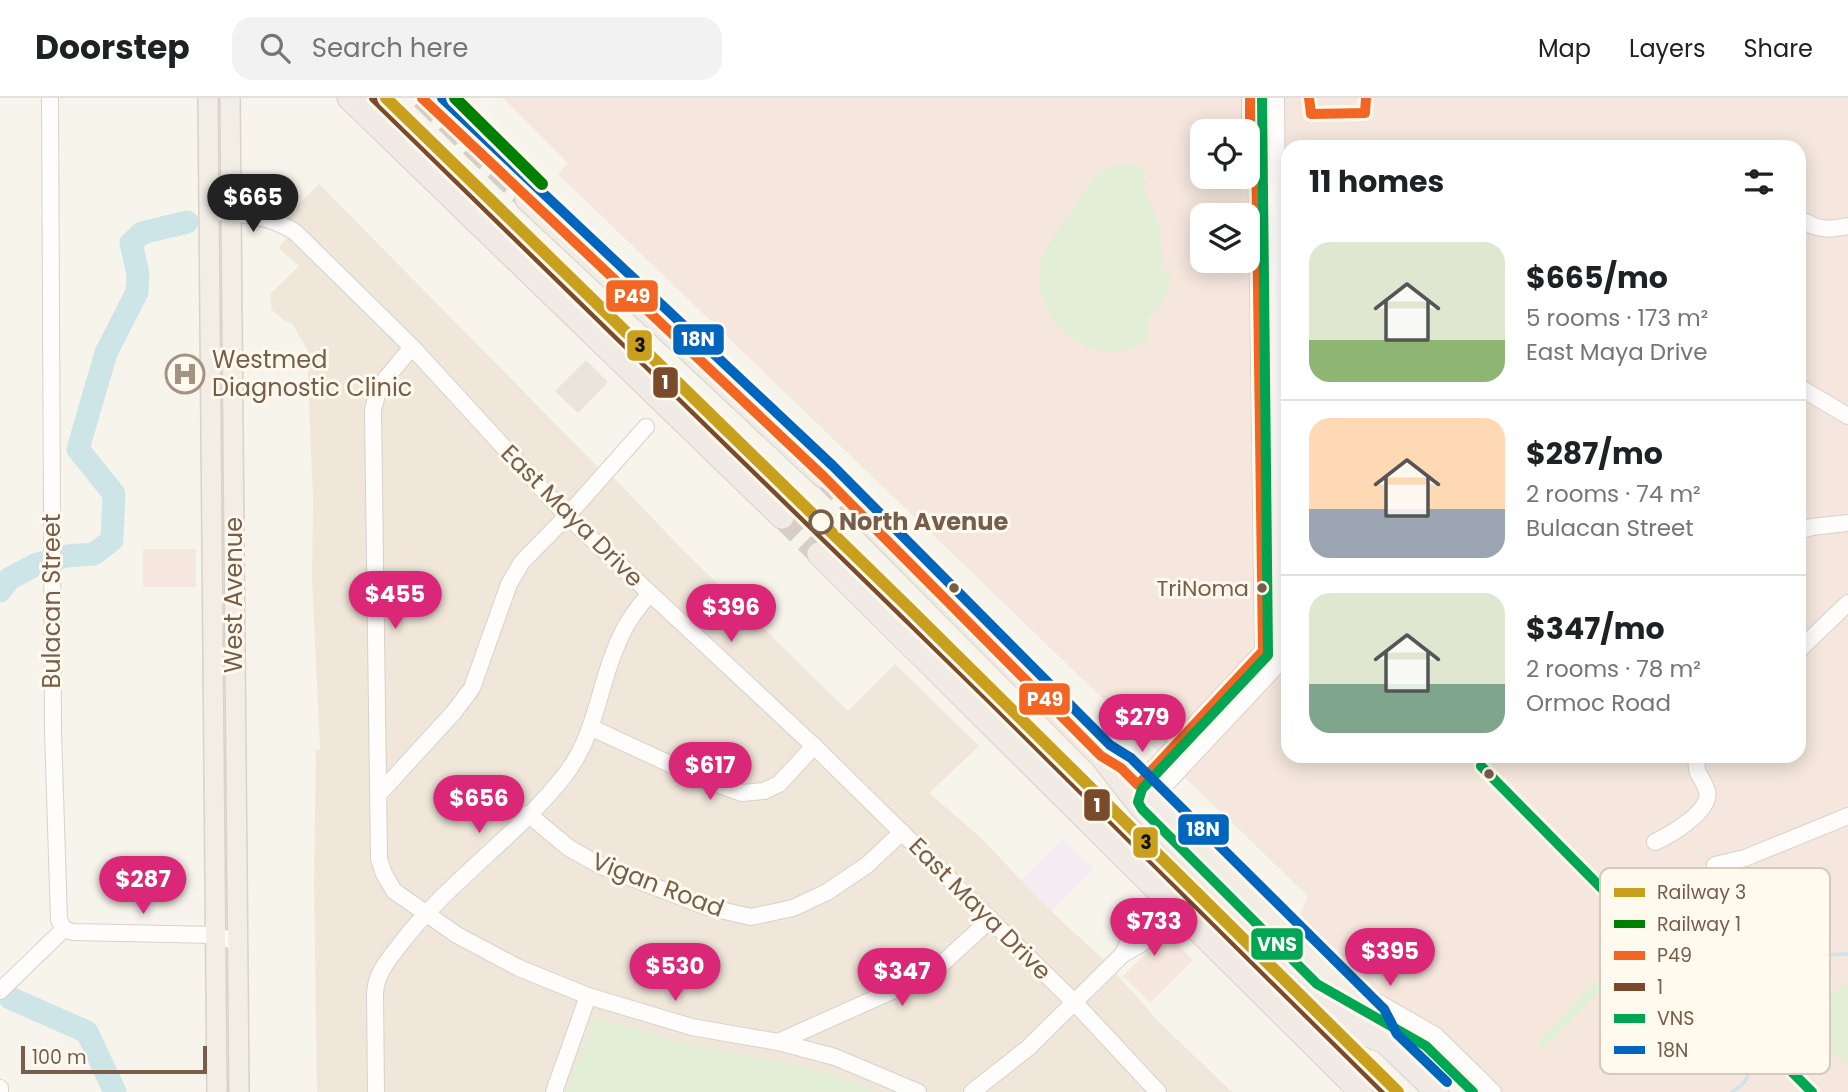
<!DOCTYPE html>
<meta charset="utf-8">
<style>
body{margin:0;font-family:Poppins,sans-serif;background:#f2f2f2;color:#202124;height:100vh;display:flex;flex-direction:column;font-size:26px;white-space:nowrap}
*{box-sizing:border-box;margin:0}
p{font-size:23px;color:#757577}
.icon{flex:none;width:38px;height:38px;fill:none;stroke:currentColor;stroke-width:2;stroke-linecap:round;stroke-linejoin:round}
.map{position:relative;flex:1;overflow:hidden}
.panel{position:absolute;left:1281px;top:42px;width:525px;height:623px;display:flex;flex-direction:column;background:#fff;border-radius:21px;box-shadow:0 4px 18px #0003}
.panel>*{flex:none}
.controls{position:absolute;left:1190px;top:21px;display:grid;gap:14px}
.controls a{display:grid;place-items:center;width:70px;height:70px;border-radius:14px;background:#fff;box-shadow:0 4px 18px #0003;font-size:35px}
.scale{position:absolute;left:21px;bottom:18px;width:186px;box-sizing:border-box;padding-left:7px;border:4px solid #775d4b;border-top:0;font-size:19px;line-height:24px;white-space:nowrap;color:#775d4b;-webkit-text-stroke:5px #fff9ee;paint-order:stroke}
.price{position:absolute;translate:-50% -60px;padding:0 16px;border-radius:24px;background:#db2777;color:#fff;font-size:23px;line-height:46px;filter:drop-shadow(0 2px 4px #0008)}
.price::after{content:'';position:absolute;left:50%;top:42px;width:21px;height:16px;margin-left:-10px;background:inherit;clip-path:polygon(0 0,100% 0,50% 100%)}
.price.selected{background:#222;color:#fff}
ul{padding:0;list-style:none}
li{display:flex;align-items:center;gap:21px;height:175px;padding:0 28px}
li+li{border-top:2px solid #e0e0e0}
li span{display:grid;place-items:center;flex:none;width:196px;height:140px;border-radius:21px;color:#555}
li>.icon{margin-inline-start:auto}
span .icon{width:84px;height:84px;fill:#fffc;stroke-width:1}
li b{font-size:30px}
h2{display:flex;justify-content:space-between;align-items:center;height:84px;padding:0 28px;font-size:30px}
header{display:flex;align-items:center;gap:42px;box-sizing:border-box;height:98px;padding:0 35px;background:#fff;border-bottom:2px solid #e0e0e0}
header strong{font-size:33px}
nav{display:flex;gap:38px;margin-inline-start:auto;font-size:24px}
.search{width:490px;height:63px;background:#f2f2f2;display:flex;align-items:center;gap:18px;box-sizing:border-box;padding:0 24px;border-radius:21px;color:#757577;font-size:26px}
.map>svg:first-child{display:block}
</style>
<header>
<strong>Doorstep</strong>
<div class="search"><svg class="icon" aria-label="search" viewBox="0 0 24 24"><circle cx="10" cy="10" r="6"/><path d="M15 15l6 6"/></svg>Search here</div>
<nav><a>Map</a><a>Layers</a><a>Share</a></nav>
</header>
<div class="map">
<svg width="1848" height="994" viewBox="0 0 1848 994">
<rect width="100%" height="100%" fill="#f7f4ec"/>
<path fill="#f0e7da" d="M319 86 598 369 609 375 684 453 848 613 895 566 979 648 929 695 979 738 1051 813 1105 863 1160 925 1232 994H317L314 786 316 652H320L312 481 313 402 307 251 292 225 286 224 272 212 270 196 299 168 278 150 296 130 287 118Z"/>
<g fill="#f5e7dd" fill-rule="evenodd">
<path d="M503 0H1848V994H1476L1428 947 1397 928 1305 837 1299 826V820L1308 798 558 76 568 65ZM1202 33H1248V79H1202ZM1288 49H1799V658H1288ZM1202 117H1248V163H1202Z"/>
<rect x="143" y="451" width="53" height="38"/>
<path d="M1166 835 1193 862 1150 905 1123 878Z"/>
</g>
<path fill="#ebe4dd" d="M586 262 608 284 578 315 555 293Z"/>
<path fill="#f5ebf3" d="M1063 740 1094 771 1052 813 1021 782Z"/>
<g fill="#e3eed7">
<path d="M1126 65C1134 66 1143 68 1146 76L1142 79 1148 88 1143 91C1158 118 1164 141 1162 171L1171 172C1169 190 1167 208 1149 217L1147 245C1133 250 1119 254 1105 253 1065 248 1032 207 1040 167 1045 144 1063 126 1076 107 1093 81 1093 70 1126 65Z"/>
<path d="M1636 852 1611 882 1547 948 1540 949V941L1604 875 1614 871Z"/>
<path d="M1848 886V969L1803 924 1840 890Z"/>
<path d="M595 920 695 948 808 969 879 994H566Z"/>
</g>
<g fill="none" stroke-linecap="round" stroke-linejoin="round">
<g stroke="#cee5e8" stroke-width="3.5">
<path d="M1746 872 1795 858 1848 856"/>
<path d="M1732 994C1736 991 1743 987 1745 983 1757 966 1746 933 1736 918"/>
</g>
<g stroke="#cee5e8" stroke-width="23">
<path d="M0 493 9 481 37 466 67 458 94 456 112 442 114 396 78 351 106 255 137 194 138 176 131 145 142 135 187 124"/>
<path d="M10 900 87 934 115 994"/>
</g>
<g stroke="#d7cec4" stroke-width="23" stroke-dasharray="23 11" stroke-linecap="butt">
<path d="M422 0 527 101"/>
<path d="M823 378 860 415"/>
<path d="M782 419 819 456"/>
</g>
<defs>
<g id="minor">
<path d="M50 0 53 633 59 822 64 831 73 834 215 837 236 844"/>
<path d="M209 114C240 115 268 117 295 134L412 249 567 418 814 648 1075 905 1158 994"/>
<path d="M1806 124C1820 133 1832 131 1848 128"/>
<path d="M412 249 379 289 373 312 379 761 384 776 394 793 457 837 519 870 588 898 692 929 778 944 835 959 918 994"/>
<path d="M1799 289 1848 318"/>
<path d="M1799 433 1812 429 1848 425"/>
<path d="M1799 552 1848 505"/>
<path d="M592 630 698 679 742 695 764 693 779 686 814 648"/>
<path d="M1138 687 1263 553 1256 44 1250 35V0"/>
<path d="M379 696 454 614 472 590 509 486 522 464 567 418 646 329"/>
<path d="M1152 701 1282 562 1276 0"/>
<path d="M528 716 569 750 601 768 707 809 751 819 793 810 827 794 867 767 902 734"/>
<path d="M1655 744C1670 737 1712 713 1707 693 1703 678 1693 677 1698 658"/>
<path d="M1715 767 1745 760 1848 718"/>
<path d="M1123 856 1131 839 1169 803"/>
<path d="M1344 885 1435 937 1493 994"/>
<path d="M0 893 64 831"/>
<path d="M778 944 921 880 935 872 991 821"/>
<path d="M0 990V994"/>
<path d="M376 994 375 894C377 873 390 860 402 844 450 782 517 738 565 677 598 634 598 586 620 540 627 523 638 510 649 496"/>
<path d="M554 994 588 898"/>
<path d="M972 994 1028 950 1123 856 1141 846 1177 811"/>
</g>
<g id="major">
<path d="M208 0 217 994"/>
<path d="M230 0 239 994"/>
<path d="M1120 669 1374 921 1385 944"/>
</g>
<g id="highway">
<path d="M349 0 782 419"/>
<path d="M527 101 823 378"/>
<path d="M860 415 1101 658 1141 709 1363 935 1385 944 1437 994"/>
<path d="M819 456 1361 994"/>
</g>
</defs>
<use href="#minor" stroke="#d7d1ca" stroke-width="18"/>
<use href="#major" stroke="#d9d1ca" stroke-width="22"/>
<use href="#highway" stroke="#d9d1ca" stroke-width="25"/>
<use href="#minor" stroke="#fefdfc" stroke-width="16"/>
<use href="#major" stroke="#f2eee6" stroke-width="19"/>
<use href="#highway" stroke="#f1eae5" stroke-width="23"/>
<defs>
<g id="bus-1">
<path d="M422 0 823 378 1101 658 1121 670 1138 687 1263 553 1256 44 1250 35V0"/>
<path d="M1309 0 1311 16 1365 15 1366 0"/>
</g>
<path id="bus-2" d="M374 0 990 601 1386 994"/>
<g id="bus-3">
<path d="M1262 0 1268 557 1142 691 1138 704 1142 711 1317 886 1426 948 1473 994"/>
<path d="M1481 668 1623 812C1618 837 1633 862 1659 866 1669 868 1677 864 1686 868L1812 994"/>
</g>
<path id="bus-4" d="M442 0 833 368 1110 647 1131 660 1384 911 1397 936 1447 984"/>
</defs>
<use href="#bus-1" stroke="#fff9ee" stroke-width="16"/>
<use href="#bus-2" stroke="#fff9ee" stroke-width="16"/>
<use href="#bus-3" stroke="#fff9ee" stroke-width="16"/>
<use href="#bus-4" stroke="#fff9ee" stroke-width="16"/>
<use href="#bus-1" stroke="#f26522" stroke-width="10"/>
<use href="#bus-2" stroke="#7a4b2a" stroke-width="10"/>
<use href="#bus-3" stroke="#00a651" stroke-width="10"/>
<use href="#bus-4" stroke="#0065bd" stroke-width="10"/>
<defs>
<path id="rail-1" d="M386 0 910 511 1398 994"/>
<path id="rail-2" d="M455 0 542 86"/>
</defs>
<use href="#rail-1" stroke="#fff9ee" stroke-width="18"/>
<use href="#rail-2" stroke="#fff9ee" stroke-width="18"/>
<use href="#rail-1" stroke="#c9a01e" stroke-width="12"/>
<use href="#rail-2" stroke="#008000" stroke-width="12"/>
</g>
<defs>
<symbol id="hospital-ring" viewBox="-11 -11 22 22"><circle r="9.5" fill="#fff9ee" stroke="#a49283" stroke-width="1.5"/><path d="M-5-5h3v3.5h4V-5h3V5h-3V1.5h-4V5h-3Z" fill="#a49283"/></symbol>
</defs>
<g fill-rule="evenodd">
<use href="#hospital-ring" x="163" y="254" width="44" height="44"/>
</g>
<circle fill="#fff9ee" stroke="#775d4b" stroke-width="3.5" cx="821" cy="424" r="11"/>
<g fill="#775d4b" stroke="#fff9ee" stroke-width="2.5">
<circle cx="954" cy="490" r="6"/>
<circle cx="1262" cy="490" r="6"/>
<circle cx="1489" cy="676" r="6"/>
</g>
<g text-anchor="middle" stroke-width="6" stroke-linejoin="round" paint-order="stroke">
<g font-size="22" fill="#775d4b" stroke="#fff9ee" text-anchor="end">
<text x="1249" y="498">TriNoma</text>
</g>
<g font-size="24" fill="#775d4b" stroke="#fff9ee" text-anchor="start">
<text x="212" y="270">Westmed<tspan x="212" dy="28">Diagnostic Clinic</tspan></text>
</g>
<g font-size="24" fill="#775d4b" stroke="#fff9ee">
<text transform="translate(572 418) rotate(45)" y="8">East Maya Drive</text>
<text transform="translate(234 497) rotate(-90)" y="8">West Avenue</text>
<text transform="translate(52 503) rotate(-90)" y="8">Bulacan Street</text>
<text transform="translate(658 787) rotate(21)" y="8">Vigan Road</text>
<text transform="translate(980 811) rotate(45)" y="8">East Maya Drive</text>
</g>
<g font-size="24" font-weight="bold" fill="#775d4b" stroke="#fff9ee" text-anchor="start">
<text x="839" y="432">North Avenue</text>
</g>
</g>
<rect x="1600" y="770" width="230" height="206" rx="10" fill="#fff9ee" stroke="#d6cabd" stroke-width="2"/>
<rect x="1614" y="790" width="31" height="9" fill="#c9a01e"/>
<rect x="1614" y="822" width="31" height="8" fill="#008000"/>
<rect x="1614" y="853" width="31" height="9" fill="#f26522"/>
<rect x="1614" y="885" width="31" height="8" fill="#7a4b2a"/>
<rect x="1614" y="916" width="31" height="9" fill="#00a651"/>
<rect x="1614" y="948" width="31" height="8" fill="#0065bd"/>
<g font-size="19" fill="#775d4b">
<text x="1657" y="801">Railway 3</text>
<text x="1657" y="833">Railway 1</text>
<text x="1657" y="864">P49</text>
<text x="1657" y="896">1</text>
<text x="1657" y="927">VNS</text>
<text x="1657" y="959">18N</text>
</g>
<g stroke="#fff9ee" stroke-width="2.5">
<rect x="605" y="181" width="54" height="34" rx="7" fill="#f26522"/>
<rect x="672" y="225" width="53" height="33" rx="7" fill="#0065bd"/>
<rect x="626" y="231" width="27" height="33" rx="7" fill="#c9a01e"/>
<rect x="652" y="268" width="27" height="33" rx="7" fill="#7a4b2a"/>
<rect x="1018" y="584" width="53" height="34" rx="7" fill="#f26522"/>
<rect x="1083" y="690" width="28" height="34" rx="7" fill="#7a4b2a"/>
<rect x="1177" y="715" width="53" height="33" rx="7" fill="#0065bd"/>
<rect x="1132" y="728" width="27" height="33" rx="7" fill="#c9a01e"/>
<rect x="1250" y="829" width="54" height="34" rx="7" fill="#00a651"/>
</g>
<g font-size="19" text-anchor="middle" font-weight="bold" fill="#fff">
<text x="632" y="205">P49</text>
<text x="698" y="248">18N</text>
<text x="665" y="291">1</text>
<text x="1045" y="608">P49</text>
<text x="1097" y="714">1</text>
<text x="1203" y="738">18N</text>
<text x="1277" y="853">VNS</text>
</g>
<g font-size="19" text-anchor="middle" font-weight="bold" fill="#111">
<text x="640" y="254">3</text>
<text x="1146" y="751">3</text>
</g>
</svg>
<div class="controls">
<a><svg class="icon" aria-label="locate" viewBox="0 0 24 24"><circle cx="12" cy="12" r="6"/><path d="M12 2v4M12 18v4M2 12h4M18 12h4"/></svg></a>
<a><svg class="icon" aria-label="layers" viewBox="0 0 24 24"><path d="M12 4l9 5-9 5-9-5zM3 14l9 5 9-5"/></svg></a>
</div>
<div class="scale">100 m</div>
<b class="price selected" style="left:253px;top:136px">$665</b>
<b class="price" style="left:395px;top:533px">$455</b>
<b class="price" style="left:731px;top:546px">$396</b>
<b class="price" style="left:1142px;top:656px">$279</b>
<b class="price" style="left:710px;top:704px">$617</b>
<b class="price" style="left:479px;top:737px">$656</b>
<b class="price" style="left:143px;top:818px">$287</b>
<b class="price" style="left:1154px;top:860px">$733</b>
<b class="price" style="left:1390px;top:890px">$395</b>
<b class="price" style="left:675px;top:905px">$530</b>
<b class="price" style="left:902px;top:910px">$347</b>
<section class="panel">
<h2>11 homes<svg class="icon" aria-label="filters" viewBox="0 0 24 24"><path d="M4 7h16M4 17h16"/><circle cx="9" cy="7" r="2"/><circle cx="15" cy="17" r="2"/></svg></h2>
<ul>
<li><span style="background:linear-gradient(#dfe7d0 70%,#8fb573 0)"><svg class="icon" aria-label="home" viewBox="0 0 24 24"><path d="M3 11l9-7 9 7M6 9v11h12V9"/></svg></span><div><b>$665/mo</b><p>5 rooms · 173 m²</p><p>East Maya Drive</p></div></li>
<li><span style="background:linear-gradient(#ffd9b3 65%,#9aa5b1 0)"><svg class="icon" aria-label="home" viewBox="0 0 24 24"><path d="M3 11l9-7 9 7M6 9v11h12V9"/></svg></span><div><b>$287/mo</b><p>2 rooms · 74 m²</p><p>Bulacan Street</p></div></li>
<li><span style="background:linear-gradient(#dfe7d0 65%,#7fa58c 0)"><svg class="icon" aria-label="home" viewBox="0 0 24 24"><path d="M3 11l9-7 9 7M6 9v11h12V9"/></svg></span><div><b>$347/mo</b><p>2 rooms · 78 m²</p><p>Ormoc Road</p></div></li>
</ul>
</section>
</div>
